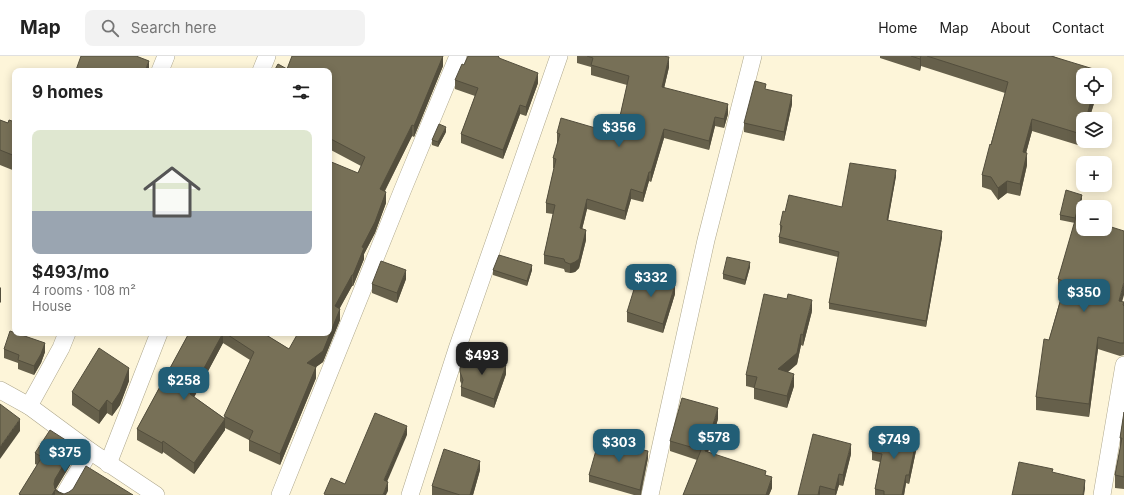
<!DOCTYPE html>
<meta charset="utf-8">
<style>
body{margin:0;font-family:Inter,sans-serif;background:#f2f2f2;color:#222;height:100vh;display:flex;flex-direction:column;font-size:15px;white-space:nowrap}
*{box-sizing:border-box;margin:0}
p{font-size:13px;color:#767676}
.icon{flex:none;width:22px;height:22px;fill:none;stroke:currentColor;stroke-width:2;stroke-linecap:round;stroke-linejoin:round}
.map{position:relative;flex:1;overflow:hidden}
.drawer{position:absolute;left:12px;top:12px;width:320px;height:268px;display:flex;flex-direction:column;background:#fff;border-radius:8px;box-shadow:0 2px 10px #0003}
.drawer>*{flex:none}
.controls{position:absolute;left:1076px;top:12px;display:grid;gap:8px}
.controls a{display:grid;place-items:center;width:36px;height:36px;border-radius:8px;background:#fff;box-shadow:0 2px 10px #0003;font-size:20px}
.price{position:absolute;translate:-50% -34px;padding:0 9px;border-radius:8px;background:#225e76;color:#fff;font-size:13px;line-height:26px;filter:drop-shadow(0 1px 2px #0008)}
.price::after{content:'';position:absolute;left:50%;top:24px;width:12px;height:9px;margin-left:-6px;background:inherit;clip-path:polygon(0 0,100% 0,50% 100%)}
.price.active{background:#222;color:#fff}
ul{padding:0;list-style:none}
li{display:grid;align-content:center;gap:8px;height:212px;padding:0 20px}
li+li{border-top:1px solid #e0e0e0}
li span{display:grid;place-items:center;height:124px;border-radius:8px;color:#555}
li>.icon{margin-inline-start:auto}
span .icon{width:72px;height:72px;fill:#fffc;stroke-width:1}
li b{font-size:17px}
h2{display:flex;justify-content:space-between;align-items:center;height:48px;padding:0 20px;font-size:17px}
header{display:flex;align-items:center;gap:24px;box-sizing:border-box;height:56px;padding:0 20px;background:#fff;border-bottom:1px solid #e0e0e0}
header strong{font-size:19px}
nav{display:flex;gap:22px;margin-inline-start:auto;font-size:14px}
.search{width:280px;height:36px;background:#f2f2f2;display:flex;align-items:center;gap:10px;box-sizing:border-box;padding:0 14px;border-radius:8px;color:#767676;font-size:15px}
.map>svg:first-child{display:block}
</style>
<header>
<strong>Map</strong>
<div class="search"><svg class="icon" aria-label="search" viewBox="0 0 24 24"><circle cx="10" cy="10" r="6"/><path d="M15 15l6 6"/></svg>Search here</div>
<nav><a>Home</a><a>Map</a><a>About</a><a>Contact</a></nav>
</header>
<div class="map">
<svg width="1124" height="439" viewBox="0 0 1124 439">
<rect width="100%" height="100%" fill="#fdf5d9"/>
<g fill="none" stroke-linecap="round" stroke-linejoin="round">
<defs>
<g id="minor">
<path d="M160 15 166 0"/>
<path d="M261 15 267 0"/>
<path d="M0 334 29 350 90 395 156 439"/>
<path d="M29 350 61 292 67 277"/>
<path d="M108 408 159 277"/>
<path d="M64 439 90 395"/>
<path d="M280 439 403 133 458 0"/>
<path d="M410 439 457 293 559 0"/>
<path d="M650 439 706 184 753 0"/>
<path d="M1102 439 1124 309"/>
</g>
</defs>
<use href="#minor" stroke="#aea78c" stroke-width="18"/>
<use href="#minor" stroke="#fff" stroke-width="17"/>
</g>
<g fill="#66604b" fill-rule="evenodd">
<path d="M443 0V10L414 81 412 80 385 135 386 147 375 177 364 198V203L353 230H352L339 253 340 264 323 306 316 311V322L280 409 249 395V384L225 372V374L194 418 163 396 162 398 137 384V373L189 277H263L289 293 329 277 358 117 361 110 329 93V15L287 13ZM223 287 250 304 224 362 194 341Z"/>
<path d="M577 0H663L669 11 664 32 728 58 724 72 715 70 709 94 664 82 651 126 649 125 643 146 631 143 625 164 587 153 582 173 586 184 579 212 575 216 570 217 565 216 564 213 544 208V199L553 158 546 157V147L554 112H553V102L558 87H557V77L616 78 627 29 591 19V11L577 7Z"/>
<path d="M880 0H1053L1100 19 1083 41H1096L1081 90 1032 75 1026 97 1027 109 1020 140 1007 137 998 144 991 134 982 131V119L1005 37 921 10 920 15 880 2Z"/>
<path d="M499 3 538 27 526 60 520 58 503 103 461 87V78L475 40 455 33V24Z"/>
<path d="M766 34 792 48 784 85 744 76V67Z"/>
<path d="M0 64 8 67 15 66V115L0 109Z"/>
<path d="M446 76 438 91 432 89V84Z"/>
<path d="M896 120 888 165 942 181 926 271 829 253V247L838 201 779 187V181L781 175H780V169L842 151Z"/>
<path d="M1082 143 1077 161 1122 246H1124V299L1120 300 1098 293 1089 361 1036 354V341L1049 284 1062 237 1058 236V223L1075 167 1060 164V159Z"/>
<path d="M750 211 745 229 723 223V218Z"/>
<path d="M493 214H532L527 230 493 219Z"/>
<path d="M406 223 397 247 372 237V228Z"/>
<path d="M675 238 663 277 627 266V256Z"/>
<path d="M812 255 803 290 801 289 797 308 788 316 794 330 787 352 754 343V332L746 330V319Z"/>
<path d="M4 293 45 296 41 307 34 319 18 313V307L4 302Z"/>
<path d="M460 312 506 318 494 352 461 340V331L462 329 460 325Z"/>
<path d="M129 325 120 349 112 360 107 357 99 368 72 349V336Z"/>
<path d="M1124 356V433L1115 432V419L1120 393V382Z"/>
<path d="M718 363 708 396 766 420 772 432 769 439H683L697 404 670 395V385Z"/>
<path d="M617 388 648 402 641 439H634L589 426V419Z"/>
<path d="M917 390 909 428 906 427 904 439H875V433L880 406 872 404V396Z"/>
<path d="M35 397 75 401 56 433 59 436 64 438 133 439H19L37 409 35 408Z"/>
<path d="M851 398 843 430 839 429 836 439H798Z"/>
<path d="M480 414 473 439H432V430Z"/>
</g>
<g fill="#534e3d">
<path d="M443 0V10L414 81V70Z"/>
<path d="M921 0V10L920 15V3Z"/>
<path d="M669 1V11L662 41V31Z"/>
<path d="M149 5V15H145Z"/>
<path d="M538 17V27L526 60V51Z"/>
<path d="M792 39V48L784 85V76Z"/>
<path d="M1092 41H1096L1089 63H1086Z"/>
<path d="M728 48V58L724 72V63Z"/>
<path d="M520 49V58L503 103V94Z"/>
<path d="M715 61V70L709 94V85Z"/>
<path d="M1032 63V75L1023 108V96Z"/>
<path d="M412 69V80L380 144V133Z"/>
<path d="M446 71V76L438 91V86Z"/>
<path d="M1083 72V84L1081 90V78Z"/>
<path d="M664 73V82L651 126V116Z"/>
<path d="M1027 97V109L1020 140V128Z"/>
<path d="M896 114V120L887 170V164Z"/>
<path d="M649 116V125L643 146V137Z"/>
<path d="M1007 125V137L998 144V132Z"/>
<path d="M631 133V143L625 164V155Z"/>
<path d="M386 136V147L375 177 364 198V203L353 230V219L362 191Z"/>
<path d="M1082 139V143L1075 167V162Z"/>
<path d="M587 143V153L580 182V172Z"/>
<path d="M586 174V184L579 212 575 216 570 217V208Z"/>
<path d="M942 175V181L926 271V265Z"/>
<path d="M750 206V211L745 229V224Z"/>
<path d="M532 209V214L527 230V225Z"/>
<path d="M406 214V223L397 247V237Z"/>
<path d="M352 219V230L335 261V250Z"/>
<path d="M1124 226V239L1119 257V245Z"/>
<path d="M675 229V238L663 277V268Z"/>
<path d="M1 231V246L0 247V232Z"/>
<path d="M812 244V255L803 290V279Z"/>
<path d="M340 253V264L323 306 316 311V322L280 409V398L307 307Z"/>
<path d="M223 277V287L190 349V338Z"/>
<path d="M801 278V289L797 308 778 324V313Z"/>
<path d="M1098 281V293L1089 361V348Z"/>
<path d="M45 287V296L41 307 34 319V310Z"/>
<path d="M506 309V318L494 352V343Z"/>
<path d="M129 312V325L120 349 112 360V348Z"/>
<path d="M794 318V330L787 352V340Z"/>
<path d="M107 344V357L99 368V355Z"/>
<path d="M718 352V363L705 406V395Z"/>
<path d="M20 363V375L0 403V391Z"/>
<path d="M225 363V374L194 418V407Z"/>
<path d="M407 370V379L384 433V424Z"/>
<path d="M917 381V390L909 428V419Z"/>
<path d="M163 385V396L162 398V387Z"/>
<path d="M851 388V398L843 430V419Z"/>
<path d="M75 390V401L55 434V439H52L55 423Z"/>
<path d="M648 395V402L640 439V434Z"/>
<path d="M480 405V414L473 439H470Z"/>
<path d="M839 418V429L836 439H835V434Z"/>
<path d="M906 419V427L904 439H902Z"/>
<path d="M772 421V432L769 439H766Z"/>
<path d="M1085 424V433L1084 439H1083Z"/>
<path d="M388 426V435L386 439H383Z"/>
<path d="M820 430V439H818Z"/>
</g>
<g fill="#777057" stroke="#534e3d">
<path d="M81 0H136L149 5 145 15H78L76 14Z"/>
<path d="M292 0H443L414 70 412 69 380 133 386 136 375 166 362 191 364 192 353 219H352L335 250 340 253 323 295 307 307 316 311 280 398 249 384 253 375 224 360 254 296 225 277H263L289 293 298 277H329V105L358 117 365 101 329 82V15H274L278 8 287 13Z"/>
<path d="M468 0H498L499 1V2L538 17 526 51 520 49 503 94 461 78 478 32 455 24 462 8 464 9Z"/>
<path d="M587 0H663L669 1 662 31 728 48 724 63 715 61 709 85 664 73 651 116H649L643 137 631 133 625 155 587 143 580 172 586 174 579 203 575 206 570 208 565 206 564 203 544 199 555 149 546 147 556 103 553 102 560 78 557 77 561 62 616 78 629 20 591 9 593 2Z"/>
<path d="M911 0H921L920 3Z"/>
<path d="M927 0H1051L1100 15 1099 19H1083V41H1092L1086 63H1083V72L1081 78 1032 63 1023 96 1027 97 1020 128 1007 125 998 132 991 121 982 119 990 88 991 89 1008 26Z"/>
<path d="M755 25 766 28 765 33 792 39 784 76 744 67Z"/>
<path d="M0 64 8 67 9 64 15 66V100L0 94Z"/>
<path d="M439 68 446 71 438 86 432 84Z"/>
<path d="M850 107 896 114 887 164 942 175 926 265 829 247 839 196 779 181 782 170 780 169 783 155 785 156 789 139 842 151Z"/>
<path d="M1066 134 1082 139 1075 162 1060 159Z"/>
<path d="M1076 161 1083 163V173H1105V169L1124 175V226L1119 245 1124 246 1123 249 1124 250V287H1120L1098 281 1089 348 1036 341 1044 283 1049 284 1066 226 1058 223Z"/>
<path d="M499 199 532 209 527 225 493 214Z"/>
<path d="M727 201 750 206 745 224 723 218Z"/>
<path d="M381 205 406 214 397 237 372 228Z"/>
<path d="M639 217 675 229 663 268 627 256Z"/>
<path d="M764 238 787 243 788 238 812 244 803 279 801 278 797 297 778 313 794 318 787 340 754 332 757 321 746 319Z"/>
<path d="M10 275 45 287 41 298 34 310 18 304 19 299 4 293Z"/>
<path d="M189 277H223L190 338 225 363 194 407 163 385 162 387 137 373Z"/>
<path d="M99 292 129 312 120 336 112 348 107 344 99 355 72 336Z"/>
<path d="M473 297 506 309 494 343 461 331 463 324 460 316V312L462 308 471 304Z"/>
<path d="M682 342 718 352 705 395 766 415 765 419 772 421 766 439H683L701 394 670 385Z"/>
<path d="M0 348 20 363 0 391Z"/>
<path d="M1124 356V421L1115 419 1122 382H1120Z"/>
<path d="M375 357 407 370 384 424 388 426 383 439H326L324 438 331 422 345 428Z"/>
<path d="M877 373 917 381 909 419H906L902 439H884V435L875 433 882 398 872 396Z"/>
<path d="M50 374 75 390 55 423 54 428 55 433 59 436 64 438 69 436 73 433 86 410 133 439H63L55 434 52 439H21L19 438 42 401 35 397Z"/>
<path d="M601 377 617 382 615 388 648 395 640 434 589 419Z"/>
<path d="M813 378 851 388 843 419 839 418 835 434 820 430 818 439H798Z"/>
<path d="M444 393 480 405 470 439H460L432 430Z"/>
<path d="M1019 406 1053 413 1052 416 1085 424 1083 439H1012Z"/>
</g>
</svg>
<div class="controls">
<a><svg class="icon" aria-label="locate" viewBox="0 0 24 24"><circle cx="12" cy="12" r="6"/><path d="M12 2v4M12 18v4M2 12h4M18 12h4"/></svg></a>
<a><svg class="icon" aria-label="layers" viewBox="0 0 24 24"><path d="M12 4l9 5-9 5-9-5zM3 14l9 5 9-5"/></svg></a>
<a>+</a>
<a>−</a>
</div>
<b class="price" style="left:619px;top:92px">$356</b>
<b class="price" style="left:651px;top:242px">$332</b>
<b class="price" style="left:1084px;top:257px">$350</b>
<b class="price active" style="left:482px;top:320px">$493</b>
<b class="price" style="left:184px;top:345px">$258</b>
<b class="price" style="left:714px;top:402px">$578</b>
<b class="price" style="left:894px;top:404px">$749</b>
<b class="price" style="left:619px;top:407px">$303</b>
<b class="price" style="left:65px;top:417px">$375</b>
<section class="drawer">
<h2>9 homes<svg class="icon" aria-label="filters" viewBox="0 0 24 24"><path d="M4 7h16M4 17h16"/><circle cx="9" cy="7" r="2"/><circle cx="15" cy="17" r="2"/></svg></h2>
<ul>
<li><span style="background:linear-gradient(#dfe7d0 65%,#9aa5b1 0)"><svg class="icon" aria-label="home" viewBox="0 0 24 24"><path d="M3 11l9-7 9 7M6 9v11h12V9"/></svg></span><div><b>$493/mo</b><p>4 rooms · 108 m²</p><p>House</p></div></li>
</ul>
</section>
</div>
